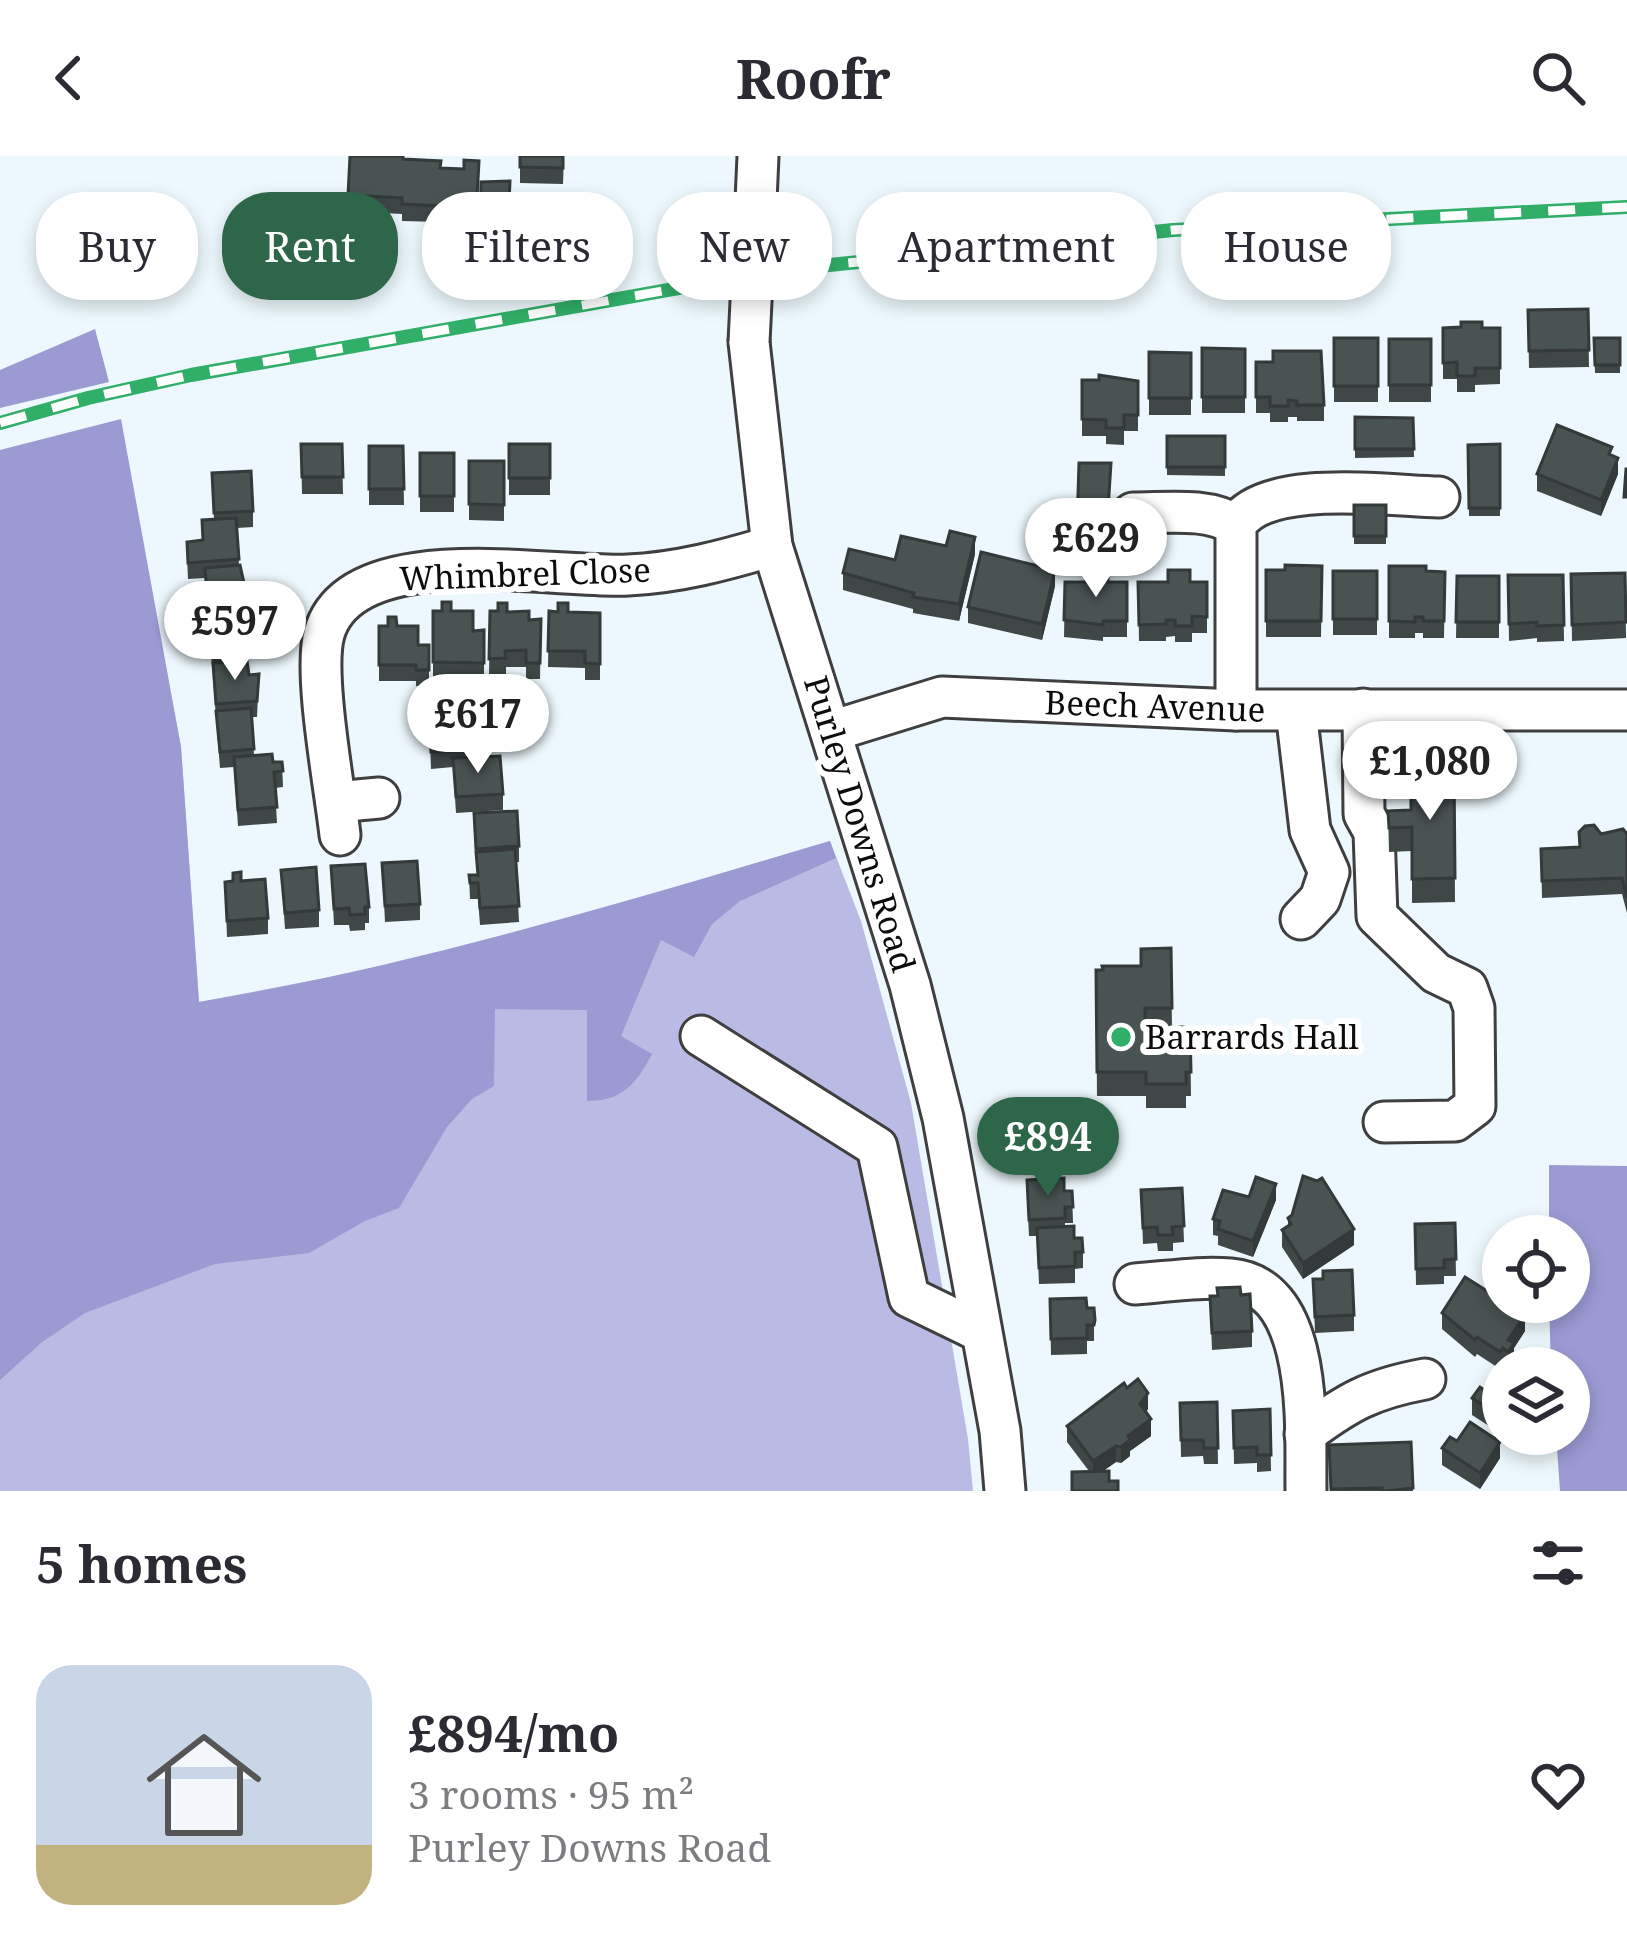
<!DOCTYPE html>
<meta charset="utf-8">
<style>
body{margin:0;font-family:"Noto Serif",serif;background:#f7f7f7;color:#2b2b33;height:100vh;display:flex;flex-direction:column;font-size:45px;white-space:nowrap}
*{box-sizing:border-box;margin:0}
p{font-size:39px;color:#7c7c81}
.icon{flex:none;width:66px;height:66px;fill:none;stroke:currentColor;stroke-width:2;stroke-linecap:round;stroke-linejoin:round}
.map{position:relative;height:1335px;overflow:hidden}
.side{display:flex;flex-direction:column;background:#fff;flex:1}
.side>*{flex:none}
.banner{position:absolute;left:36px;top:36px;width:1557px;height:108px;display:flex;gap:24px}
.controls{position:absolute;left:1482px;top:1059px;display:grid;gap:24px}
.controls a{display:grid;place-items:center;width:108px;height:108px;border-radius:50%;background:#fff;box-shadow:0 6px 18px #0003;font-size:60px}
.price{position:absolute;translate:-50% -102px;padding:0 27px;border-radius:42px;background:#fff;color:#222;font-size:39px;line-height:78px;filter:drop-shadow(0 3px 6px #0008)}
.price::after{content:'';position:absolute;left:50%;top:72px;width:36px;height:27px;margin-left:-18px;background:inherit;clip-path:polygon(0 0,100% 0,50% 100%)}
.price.on{background:#2e664a;color:#fff}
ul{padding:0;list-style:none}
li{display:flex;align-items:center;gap:36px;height:300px;padding:0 36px}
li+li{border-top:3px solid #e1e1e2}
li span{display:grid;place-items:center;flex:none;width:336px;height:240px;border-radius:36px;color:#555}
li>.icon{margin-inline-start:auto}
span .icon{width:144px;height:144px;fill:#fffc;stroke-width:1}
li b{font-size:51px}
h2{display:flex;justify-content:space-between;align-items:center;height:144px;padding:0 36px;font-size:51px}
.pill{padding:0 42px;border-radius:48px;background:#fff;box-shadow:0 6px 18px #0003;font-size:42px;line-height:108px}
.pill.on{background:#2e664a;color:#fff}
header{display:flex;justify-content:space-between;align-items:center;height:156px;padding:0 36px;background:#fff;font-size:54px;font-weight:700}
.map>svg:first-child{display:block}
</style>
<header><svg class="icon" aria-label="back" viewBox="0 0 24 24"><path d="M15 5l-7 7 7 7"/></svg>Roofr<svg class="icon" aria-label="search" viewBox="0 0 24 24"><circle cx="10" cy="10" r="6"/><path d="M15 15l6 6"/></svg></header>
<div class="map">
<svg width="1627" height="1335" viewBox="0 0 1627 1335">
<rect width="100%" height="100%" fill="#ecf8fd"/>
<path fill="#b9bbe4" d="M125 305 181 591 199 846 384 811 553 768 830 685 861 765 911 947 968 1283 973 1335H0V329Z"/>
<g fill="#9b9ad3">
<path d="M95 173 109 226 0 252V214Z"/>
<path d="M121 263 181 591 199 846C414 810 621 747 830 685L836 702 740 745 712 768 694 801 661 784 621 880 652 898C636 928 623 945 587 945V854L495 853 494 930 472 943 447 971 399 1052 365 1065 309 1097 215 1108 85 1157 41 1187 0 1224V294Z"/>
<path d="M1549 1009 1627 1010V1335H1560L1556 1278H1569V1212H1551L1549 1146H1569V1080H1549Z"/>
</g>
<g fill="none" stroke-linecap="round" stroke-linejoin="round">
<defs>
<g id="minor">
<path d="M756 45 758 0"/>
<path d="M749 186 772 390 910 829 943 962 1000 1275 1005 1335"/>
<path d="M1133 357C1167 357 1207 351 1236 369"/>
<path d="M1363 553 1364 658 1374 676 1377 760 1436 817 1467 832 1474 852 1475 950 1455 965 1384 966"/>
<path d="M1236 554V369C1264 322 1389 340 1439 341"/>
<path d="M1296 555 1310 674 1329 716 1320 743 1301 763"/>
<path d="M832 575 942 541 1236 554H1627"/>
<path d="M336 646 379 642"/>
<path d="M340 679C335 633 313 518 324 478 350 381 554 423 628 419 677 417 726 404 772 390"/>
<path d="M701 880 877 991 909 1141 981 1176"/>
<path d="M1135 1128C1166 1126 1200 1120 1230 1123 1316 1130 1305 1275 1306 1335"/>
<path d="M1305 1278C1348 1246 1371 1233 1425 1223"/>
</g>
</defs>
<use href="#minor" stroke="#3f3f3f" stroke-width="45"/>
<use href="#minor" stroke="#fff" stroke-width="39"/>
<defs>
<path id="rail" d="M0 267 88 242 191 219 780 114 1173 74 1627 51"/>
</defs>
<use href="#rail" stroke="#31ae67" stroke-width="14"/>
<use href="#rail" stroke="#fff" stroke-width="9" stroke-dasharray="27" stroke-linecap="butt"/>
<defs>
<path id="minor-bridge" d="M749 186 756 45"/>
</defs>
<use href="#minor-bridge" stroke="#3f3f3f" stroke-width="45" stroke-linecap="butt"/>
<use href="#minor-bridge" stroke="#fff" stroke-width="39"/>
</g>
<g fill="#3f4747">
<path d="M350 0 403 3 440 12 464 13 479 5 476 76H472L471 93 443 92 440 66 402 65V58L348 55Z"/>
<path d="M520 0H564L563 28 520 27Z"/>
<path d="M510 25 508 84H480L481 26Z"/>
<path d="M1588 153 1589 211 1529 212 1528 154Z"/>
<path d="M1443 172H1500V228L1475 229V236H1457V223H1443Z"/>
<rect x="1334" y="182" width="44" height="64"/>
<path d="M1594 182H1620V217H1595Z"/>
<rect x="1389" y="183" width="42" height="63"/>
<path d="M1202 192 1245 193V257H1202Z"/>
<path d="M1149 196 1191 197V259H1149Z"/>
<path d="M1256 206 1324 249V265H1297V261H1288V266H1270V257H1256Z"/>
<path d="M1082 224 1138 225V275H1124V289L1106 288V280H1082Z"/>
<path d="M1355 261 1413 262 1414 301 1355 302Z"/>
<path d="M1167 280H1225V320L1167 319Z"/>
<path d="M301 288H342L343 338H302Z"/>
<rect x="509" y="288" width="41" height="51"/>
<path d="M1500 288V360H1469L1468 289Z"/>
<path d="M369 290H403L404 349H369Z"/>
<rect x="420" y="297" width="34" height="59"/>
<path d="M1612 299 1618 318 1601 360 1537 335V318Z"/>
<path d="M469 305H504V365L469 364Z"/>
<path d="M1079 307H1111L1107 379H1077Z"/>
<path d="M212 317 253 355V371L237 372 239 409 246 436V452H243V456L250 483V500H247L249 519 259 518 257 561H252L254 600 273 606H282L283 631 275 632 277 667 238 670 234 611 220 612 205 422 188 423 187 402V386L202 384V364H214Z"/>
<rect x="1354" y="349" width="32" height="39"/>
<path d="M975 398 959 465 913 457V453L843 434V417L895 404Z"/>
<path d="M1322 410 1321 481H1266V414H1285Z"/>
<path d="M1389 410 1426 415 1445 416 1444 482H1423V477H1415V482H1389Z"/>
<rect x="1333" y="415" width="44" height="64"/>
<path d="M1625 417 1626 482 1572 485 1571 418Z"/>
<path d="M1508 419H1563L1564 485 1537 486V482L1509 485Z"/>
<path d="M1457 420H1499V482H1456Z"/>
<path d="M1065 426H1127V481H1103V485L1064 481Z"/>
<path d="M1138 426H1207V477H1192V486H1175V480L1166 481V485H1139Z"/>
<path d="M1055 430 1042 484 968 467V451Z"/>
<path d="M433 455H451L473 475 484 474V523H433Z"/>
<path d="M490 455 507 456 529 464 541 463 540 523H526V511H506V518L489 519Z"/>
<path d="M549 455 600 457V524H585V512L548 511Z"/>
<path d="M379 470H397L418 489H429V531L416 530V525H379Z"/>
<path d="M463 554 466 601 503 638V654L456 657 453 611 431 613 429 556Z"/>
<path d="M1454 613 1455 746 1412 747V695L1389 696 1388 655 1411 654Z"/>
<path d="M474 657 519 690V706H516L519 766 480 769 478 743H470L469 719H477Z"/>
<path d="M1601 678H1627V757L1622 738 1542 742 1541 693 1579 691Z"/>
<path d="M382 707 420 748V764L385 766Z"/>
<path d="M331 710 369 751V767H365V774L350 775 349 769H334Z"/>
<path d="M281 714 319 754V771L285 773Z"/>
<path d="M233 725H241L268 762V778L227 781 225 726Z"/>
<path d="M1171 792 1172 871H1190L1191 940H1186V952H1146V940H1097L1096 814 1141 810Z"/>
<path d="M1182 1032 1184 1086 1173 1087V1095H1158L1157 1087 1143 1088 1141 1034Z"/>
<path d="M1072 1035 1073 1067H1065V1071L1083 1096V1112L1075 1113V1127L1039 1128 1037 1080H1029L1027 1040Z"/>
<path d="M1249 1041 1276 1044 1253 1101 1218 1089V1080L1213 1079V1063Z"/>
<path d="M1288 1062 1354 1089 1303 1123 1282 1091V1074L1288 1071Z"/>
<path d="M1455 1067 1456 1120H1444V1128L1416 1129 1415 1068Z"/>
<path d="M1313 1123 1354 1159V1175L1315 1177Z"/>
<path d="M1241 1139 1252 1175V1191L1212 1194 1210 1140Z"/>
<path d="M1050 1143 1087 1152H1094V1185H1087V1198L1051 1199Z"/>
<path d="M1442 1157 1525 1175 1514 1192V1204L1508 1212 1503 1209 1500 1213 1477 1198 1475 1201 1442 1173Z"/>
<path d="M1503 1219V1278H1513L1509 1283 1472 1259V1242L1487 1236Z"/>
<path d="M1217 1246 1218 1308H1204L1203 1300 1181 1301 1180 1247Z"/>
<path d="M1148 1253 1146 1256 1151 1280 1130 1295V1300L1121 1307 1116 1306 1103 1315 1109 1325 1089 1315 1067 1286V1270Z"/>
<path d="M1270 1253 1271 1315 1257 1316V1307L1234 1308 1233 1255Z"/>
<path d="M1457 1285 1500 1302 1480 1333 1442 1309V1292Z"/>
<path d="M1411 1286 1413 1335H1330L1329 1289Z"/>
</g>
<g fill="#333a39">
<path d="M1618 302V318L1601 360V344Z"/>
<path d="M975 381V398L959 465V448Z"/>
<path d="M1055 414V430L1042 484V468Z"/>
<path d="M1276 1028V1044L1253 1101V1085Z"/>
<path d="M1354 1073V1089L1303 1123V1107Z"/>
<path d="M1525 1159V1175L1514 1192V1204L1508 1212V1184Z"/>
<path d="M1148 1237V1253L1140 1264V1248Z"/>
<path d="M1151 1263V1280L1130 1295V1300L1121 1307V1291L1128 1280Z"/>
<path d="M1500 1286V1302L1480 1333V1317Z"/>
<path d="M1116 1290V1306L1093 1322V1305Z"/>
</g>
<g fill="#495352" stroke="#333a39" stroke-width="3">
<path d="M350 0H403V3L441 5 440 12 464 13V4L479 5 476 60 472 59 471 77 443 76 440 50 402 48V42L348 39Z"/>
<path d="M520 0H563V12L520 11Z"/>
<path d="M510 25 508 68 480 67 481 26Z"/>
<path d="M1588 153 1589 194 1529 195 1528 154Z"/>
<path d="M1461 166H1482V172H1500V212H1475V220H1457V206L1443 207V172L1461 171Z"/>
<rect x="1334" y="182" width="44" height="48"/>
<path d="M1594 182H1620V209H1595Z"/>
<rect x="1389" y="183" width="42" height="46"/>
<path d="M1202 192 1245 193V241H1202Z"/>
<path d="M1273 195H1321L1324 249H1297V245L1288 244V250H1270V241H1256V206H1273Z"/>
<path d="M1149 196 1191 197V242H1149Z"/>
<path d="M1099 219 1138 225V259H1124V272H1106V264L1082 263V224H1099Z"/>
<path d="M1355 261 1413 262 1414 293H1355Z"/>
<path d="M1557 269 1612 291 1609 298 1618 302 1601 344 1537 318Z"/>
<rect x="1167" y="280" width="58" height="31"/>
<path d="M301 288H342L343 321H302Z"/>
<rect x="509" y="288" width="41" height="34"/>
<path d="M1500 288V352H1469L1468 289Z"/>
<path d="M369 290H403L404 333H369Z"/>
<rect x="420" y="297" width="34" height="43"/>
<path d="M469 305H504V349L469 348Z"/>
<path d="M1079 307H1111L1107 370H1077Z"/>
<path d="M1626 313H1627V341H1624Z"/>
<path d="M251 315 253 355 214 357 212 317Z"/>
<rect x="1354" y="349" width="32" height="31"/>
<path d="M236 362 239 403 188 407 187 386 203 384 202 364Z"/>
<path d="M950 375 975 381 959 448 913 441 914 437 843 417 849 393 895 404 901 380 946 390Z"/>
<path d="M981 396 1055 414 1042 468 968 451Z"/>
<path d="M240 409 246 436H242L243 451 208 453 205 412Z"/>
<path d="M1285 409 1322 410 1321 465H1266V414H1285Z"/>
<path d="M1389 410H1426V415L1445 416 1444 465H1423V461H1415V466L1389 465Z"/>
<path d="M1168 414H1190V426H1207V461L1192 460V470H1175V464H1166V468L1139 469 1138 426H1168Z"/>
<path d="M1086 415H1108V426H1127V465H1103V469L1064 464 1065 426H1086Z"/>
<rect x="1333" y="415" width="44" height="48"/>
<path d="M1625 417 1626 466 1572 469 1571 418Z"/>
<path d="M1508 419H1563L1564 469 1537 470V466L1509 468Z"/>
<path d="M1457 420H1499V466H1456Z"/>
<path d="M442 446H451V455H473V475L484 474V507L433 506V455H442Z"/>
<path d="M498 447H507V456L529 455V464L541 463 540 507H526V494L505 495 506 502 489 503 490 455H498Z"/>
<path d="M558 447H568V456L600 457V508L585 507V495H548L549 455 558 456Z"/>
<path d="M244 456 250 483 246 484 247 498 212 501 209 459Z"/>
<path d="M388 461H396L397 470H418V489H429V514H416V509H379V470H388Z"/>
<path d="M247 505 249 519 259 518 257 545 216 548 213 507Z"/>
<path d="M251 552 254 593 220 596 216 555Z"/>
<path d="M463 554 466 594 431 596 429 556Z"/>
<path d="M272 598 273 606H282L283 615 274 616 277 651 238 654 234 601Z"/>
<path d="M500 600 503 638 456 641 453 602Z"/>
<path d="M1411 613H1454L1455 722 1412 723V671L1389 672 1388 655 1411 654Z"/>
<path d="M517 655 519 690 476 693 474 657Z"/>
<path d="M1594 669 1601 678 1623 673 1627 678V741L1622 722 1542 725 1541 693 1580 691 1579 676 1585 670Z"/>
<path d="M515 693 519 750 480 752 478 727H470L469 719H478L476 696Z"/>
<path d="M417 705 420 748 385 750 382 707Z"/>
<path d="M365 708 369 751H365V758L350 759 349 752 334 753 331 710Z"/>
<path d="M316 711 319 754 285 757 281 714Z"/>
<path d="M241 716V725L265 723 268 762 227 765 225 726 233 725V717Z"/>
<path d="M1171 792 1172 852H1145V871H1190L1191 916H1186V928H1146V916H1097L1096 814H1103L1102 810H1141V793Z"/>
<path d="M1303 1020 1317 1025 1322 1022 1354 1073 1303 1107 1282 1074 1291 1068 1288 1062 1292 1059Z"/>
<path d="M1256 1021 1276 1028 1253 1085 1218 1073 1220 1065 1213 1063 1223 1034 1249 1041Z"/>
<path d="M1064 1022V1035H1072L1073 1051H1065V1062L1029 1064 1027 1024Z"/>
<path d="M1182 1032 1184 1070 1172 1071 1173 1079H1158L1157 1071 1143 1072 1141 1034Z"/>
<path d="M1455 1067 1456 1103 1444 1104V1112L1416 1113 1415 1068Z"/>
<path d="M1074 1070V1082H1082L1083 1096H1075V1110L1039 1112 1037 1072Z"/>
<path d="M1352 1114 1354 1159 1315 1161 1313 1123H1323V1115Z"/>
<path d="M1465 1121 1525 1159 1508 1184 1514 1187 1508 1196 1503 1192 1500 1196 1477 1181 1475 1184 1442 1157Z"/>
<path d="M1240 1131 1241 1139 1250 1138 1252 1175 1212 1177 1210 1140H1218L1217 1132Z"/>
<path d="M1086 1142 1087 1152H1094L1095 1164 1094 1169H1087V1182L1051 1183 1050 1143Z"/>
<path d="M1499 1216 1503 1219V1262L1472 1242 1480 1231 1487 1236Z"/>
<path d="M1138 1223 1148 1237 1140 1248 1151 1263 1128 1280 1130 1284 1121 1291 1116 1290 1093 1305 1067 1270 1124 1227 1127 1232Z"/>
<path d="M1217 1246 1218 1292H1204L1203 1284H1181L1180 1247Z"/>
<path d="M1270 1253 1271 1299H1257V1291L1234 1292 1233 1255Z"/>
<path d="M1470 1266 1500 1286 1480 1317 1442 1292 1450 1281 1457 1285Z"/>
<path d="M1411 1286 1413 1332 1387 1335H1382V1332L1331 1333 1329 1289Z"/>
<path d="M1109 1315V1325H1118V1335H1072V1316Z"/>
</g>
<circle fill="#31ae67" stroke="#fff" stroke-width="4.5" cx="1121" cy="881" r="12"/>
<g text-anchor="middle" stroke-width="12" stroke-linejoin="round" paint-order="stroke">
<g font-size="33" fill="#0c0c0c" stroke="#fff">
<text transform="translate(525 418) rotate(-2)" y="12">Whimbrel Close</text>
<text transform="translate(1155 550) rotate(2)" y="12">Beech Avenue</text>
<text transform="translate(860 668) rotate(73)" y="12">Purley Downs Road</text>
</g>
<g font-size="33" fill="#0c0c0c" stroke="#fff" text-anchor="start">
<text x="1145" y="893">Barrards Hall</text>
</g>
</g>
</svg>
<div class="controls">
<a><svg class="icon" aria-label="locate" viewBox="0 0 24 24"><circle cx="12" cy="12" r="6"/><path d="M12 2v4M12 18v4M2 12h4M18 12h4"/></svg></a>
<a><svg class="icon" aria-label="layers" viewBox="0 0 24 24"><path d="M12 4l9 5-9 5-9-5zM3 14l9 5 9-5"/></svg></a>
</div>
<b class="price" style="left:1096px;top:444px">£629</b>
<b class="price" style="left:235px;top:527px">£597</b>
<b class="price" style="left:478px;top:620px">£617</b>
<b class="price" style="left:1430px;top:667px">£1,080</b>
<b class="price on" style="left:1048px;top:1043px">£894</b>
<div class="banner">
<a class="pill">Buy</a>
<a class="pill on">Rent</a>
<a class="pill">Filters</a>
<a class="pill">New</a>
<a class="pill">Apartment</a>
<a class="pill">House</a>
</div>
</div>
<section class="side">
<h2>5 homes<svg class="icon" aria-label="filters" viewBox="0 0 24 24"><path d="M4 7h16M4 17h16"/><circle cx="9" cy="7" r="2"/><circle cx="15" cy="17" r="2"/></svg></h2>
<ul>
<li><span style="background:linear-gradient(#c9d6e8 75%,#c2b280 0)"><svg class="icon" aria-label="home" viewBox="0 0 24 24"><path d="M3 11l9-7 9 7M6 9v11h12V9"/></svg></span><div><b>£894/mo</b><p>3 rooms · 95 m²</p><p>Purley Downs Road</p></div><svg class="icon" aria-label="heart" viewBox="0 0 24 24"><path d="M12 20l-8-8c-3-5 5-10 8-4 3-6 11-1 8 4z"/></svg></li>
</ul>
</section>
